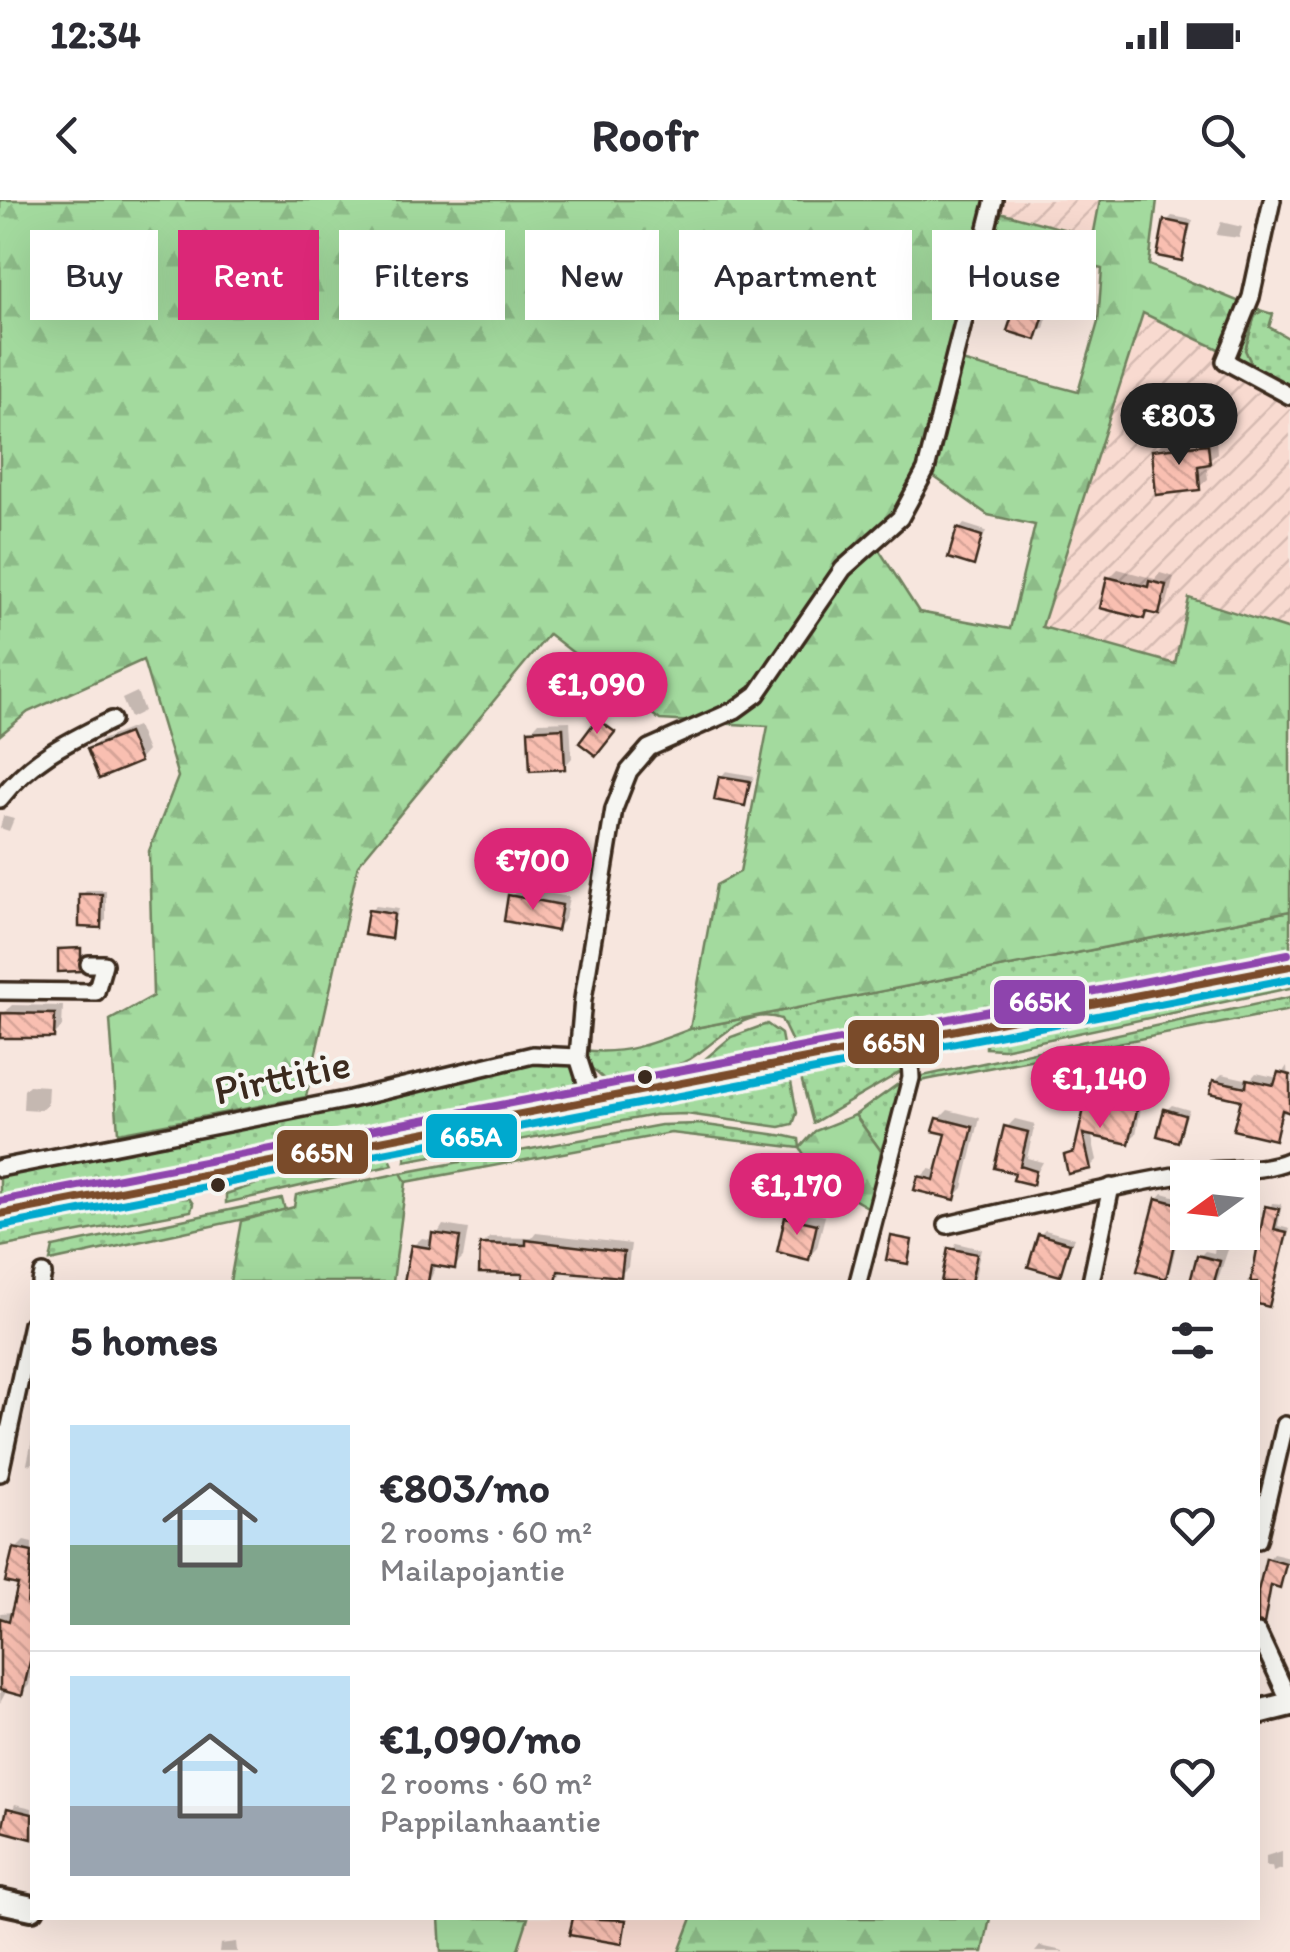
<!DOCTYPE html>
<meta charset="utf-8">
<style>
body{margin:0;font-family:Itim,sans-serif;background:#f7f7f7;color:#2b2b33;height:100vh;display:flex;flex-direction:column;font-size:38px;white-space:nowrap}
*{box-sizing:border-box;margin:0}
p{font-size:32px;color:#7c7c81}
.icon{flex:none;width:55px;height:55px;fill:none;stroke:currentColor;stroke-width:2;stroke-linecap:round;stroke-linejoin:round}
.map{position:relative;flex:1;overflow:hidden}
.panel{position:absolute;left:30px;top:1080px;width:1230px;height:640px;display:flex;flex-direction:column;background:#fff;border-radius:0px;box-shadow:0 10px 40px #0002}
.panel>*{flex:none}
.top-card{position:absolute;left:30px;top:30px;width:1230px;height:90px;display:flex;gap:20px}
.needle{width:65px;rotate:255deg}
.controls{position:absolute;left:1170px;top:960px;display:grid;gap:20px}
.controls a{display:grid;place-items:center;width:90px;height:90px;border-radius:0px;background:#fff;box-shadow:0 10px 40px #0002;font-size:50px}
.price{position:absolute;translate:-50% -85px;padding:0 22px;border-radius:35px;background:#db2777;color:#fff;font-size:32px;line-height:65px;filter:drop-shadow(0 2px 5px #0008)}
.price::after{content:'';position:absolute;left:50%;top:60px;width:30px;height:22px;margin-left:-15px;background:inherit;clip-path:polygon(0 0,100% 0,50% 100%)}
.price.on{background:#222;color:#fff}
ul{padding:0;list-style:none}
li{display:flex;align-items:center;gap:30px;height:250px;padding:0 40px}
li+li{border-top:2px solid #e1e1e2}
li span{display:grid;place-items:center;flex:none;width:280px;height:200px;border-radius:0px;color:#555}
li>.icon{margin-inline-start:auto}
span .icon{width:120px;height:120px;fill:#fffc;stroke-width:1}
li b{font-size:42px}
h2{display:flex;justify-content:space-between;align-items:center;height:120px;padding:0 40px;font-size:42px}
.pill{padding:0 35px;border-radius:0px;background:#fff;box-shadow:0 10px 40px #0002;font-size:35px;line-height:90px}
.pill.on{background:#db2777;color:#fff}
.status{display:flex;justify-content:space-between;align-items:center;height:70px;padding:0 50px;background:#fff;direction:ltr}
.status svg{height:28px;fill:currentColor}
header{display:flex;justify-content:space-between;align-items:center;height:130px;padding:0 40px;background:#fff;font-size:45px;font-weight:700}
.map>svg:first-child{display:block}
</style>
<div class="status"><b>12:34</b><svg viewBox="0 0 49 12"><path d="M0 12V9h3v3zM5 12V6h3v6zM10 12V3h3v9zM15 12V0h3v12zM26 1h20v11H26zM47 4h2v5h-2z"/></svg></div>
<header><svg class="icon" aria-label="back" viewBox="0 0 24 24"><path d="M15 5l-7 7 7 7"/></svg>Roofr<svg class="icon" aria-label="search" viewBox="0 0 24 24"><circle cx="10" cy="10" r="6"/><path d="M15 15l6 6"/></svg></header>
<div class="map">
<svg width="1290" height="1752" viewBox="0 0 1290 1752">
<defs>
<pattern id="industrial-furrows" width="10" height="10" patternUnits="userSpaceOnUse" patternTransform="scale(2.5)"><rect width="10" height="10" fill="#f8dad0"/><path d="M-1 1l2-2M0 10L10 0M9 11l2-2" fill="none" stroke="#d6bbb2"/></pattern>
<pattern id="grass-dots" width="8" height="8" patternUnits="userSpaceOnUse" patternTransform="scale(2.5)"><rect width="8" height="8" fill="#a3da9e"/><path d="M2 2h.1M6 6h.1" fill="none" stroke="#8dbb88" stroke-width="1.8" stroke-linecap="round"/></pattern>
<pattern id="forest-firs" width="22" height="20" patternUnits="userSpaceOnUse" patternTransform="scale(2.5)"><rect width="22" height="20" fill="#a3da9e"/><path d="M5 1l3.5 6h-7zM16 11l3.5 6h-7z" fill="#8dbb88"/></pattern>
<pattern id="building-back-hatch" width="6" height="6" patternUnits="userSpaceOnUse" patternTransform="scale(2.5)"><rect width="6" height="6" fill="#f9bfb1"/><path d="M-1 5l2 2M0 0l6 6M5-1l2 2" fill="none" stroke="#d6a498"/></pattern>
</defs>
<rect width="100%" height="100%" fill="#f7e6de"/>
<filter id="ink" filterUnits="userSpaceOnUse"><feTurbulence type="fractalNoise" baseFrequency=".01" numOctaves="2"/><feDisplacementMap in="SourceGraphic" scale="20" xChannelSelector="R" yChannelSelector="G"/><feConvolveMatrix kernelMatrix="1 2 1 2 8 2 1 2 1" color-interpolation-filters="sRGB"/></filter>
<g filter="url(#ink)">
<path fill="#f8dad0" d="M528 1718H692L679 1752H517Z"/>
<g fill="url(#industrial-furrows)">
<path d="M994 0H1100L1094 37 991 9Z"/>
<path d="M1143 112 1290 186V430L1189 398 1175 465 1042 427Z"/>
</g>
<g fill="url(#grass-dots)" stroke="#6f825e" stroke-width="2.5">
<path d="M1262 111 1273 114 1269 127 1290 139V186L1252 165 1245 150 1255 115Z"/>
<path d="M1290 711V751L795 848 781 819C744 806 718 842 690 859 673 869 626 877 605 880L589 866 584 850C621 856 654 843 690 829Z"/>
<path d="M1290 777V788L1003 849 986 848V844L1036 827Z"/>
<path d="M1290 797V810L915 882 918 877Z"/>
<path d="M767 824 781 834 784 850 705 859 731 837Z"/>
<path d="M889 855 897 857 904 870 813 923 800 874Z"/>
<path d="M548 860 570 862 578 873 573 890 0 1000V971Z"/>
<path d="M790 877 797 913 793 924 780 927 686 914 655 915 405 961 408 951Z"/>
<path d="M901 882 903 884 881 951 855 915Z"/>
<path d="M699 924 786 936 799 939 800 948 671 933 406 982 401 973 661 925Z"/>
<path d="M388 954 393 965 226 1003V994L272 979Z"/>
<path d="M189 998 193 1004 191 1011 0 1047V1027L153 1000Z"/>
<path d="M282 999 285 1010 50 1061 53 1047Z"/>
</g>
<g fill="url(#forest-firs)" stroke="#6f825e" stroke-width="2.5" fill-rule="evenodd">
<path d="M0 0H994L992 10 1093 37 1100 0H1157L1149 65 1262 111 1255 115 1245 150 1252 165 1143 113 1042 427 1175 464 1189 398 1290 430V711L690 829 716 685 740 672 768 526 660 520 549 434 358 665 306 897 118 933 110 820 153 796 149 651 178 577 143 460 28 512 0 535ZM983 43 1102 69 1098 122 1078 192 954 159ZM926 271 988 315 1035 325 1010 429 919 412 874 342Z"/>
<path d="M855 915 881 951 871 1009 820 980 800 948 815 931Z"/>
<path d="M401 973 406 982 393 1082H230L241 1021 294 1007 296 995Z"/>
<path d="M439 1718H528L517 1752H441Z"/>
<path d="M692 1718H990L983 1752H679Z"/>
</g>
<g fill="#0003">
<path d="M1172 16 1193 20 1181 58 1167 21Z"/>
<path d="M1221 22 1242 27 1239 38 1216 35Z"/>
<path d="M1032 82 1056 90 1044 128 1035 137 1023 91Z"/>
<path d="M1216 237 1217 253 1206 262 1208 279 1199 287 1154 251 1163 242Z"/>
<path d="M964 324 986 331 973 363 959 330Z"/>
<path d="M1118 369 1155 379 1160 373 1174 377 1167 403 1158 412 1149 410 1143 416 1109 378Z"/>
<path d="M137 492 144 511 130 518 122 499Z"/>
<path d="M570 521 572 558 564 567 531 531 539 522Z"/>
<path d="M137 526 147 551 139 560 90 550 99 541Z"/>
<path d="M726 571 754 576 744 603 721 577Z"/>
<path d="M3 616 14 619 9 631 0 628Z"/>
<path d="M519 688 569 697 565 719 557 728 511 697Z"/>
<path d="M87 690H106V720L100 725 82 695Z"/>
<path d="M376 706 398 709 390 736 370 711Z"/>
<path d="M12 805 63 806 62 827 53 836 3 814Z"/>
<path d="M1287 866 1290 910 1286 909 1276 928 1244 898 1215 881 1222 874 1250 880 1256 873 1279 878Z"/>
<path d="M29 885 48 886 47 905 41 910 23 909 24 890Z"/>
<path d="M1095 893 1142 903 1136 934 1128 941 1091 933 1097 960 1090 967 1066 955 1078 947 1088 901Z"/>
<path d="M1172 905 1189 910 1178 939 1166 910Z"/>
<path d="M948 910 980 918 963 988 954 997 920 978 929 969 939 971 949 932 939 919Z"/>
<path d="M1015 919 1035 924 1027 958 1043 962 1032 982 1016 978 1006 928Z"/>
<path d="M782 984 801 988 796 1009 825 1016 817 1048 808 1057 788 1018 796 1010Z"/>
<path d="M1163 993 1187 1000 1170 1071 1165 1077 1158 999Z"/>
<path d="M1272 1003 1282 1004 1278 1026 1290 1029 1268 1105 1258 1102V1082H1248Z"/>
<path d="M443 1025 468 1029 463 1058 454 1067 437 1064 429 1082H407L413 1046 422 1038 434 1040Z"/>
<path d="M1045 1030 1074 1038 1060 1074 1040 1035Z"/>
<path d="M1217 1032H1234L1217 1082H1193L1200 1056 1205 1051 1214 1053Z"/>
<path d="M536 1033 631 1044 628 1067 620 1075 564 1069 556 1080 526 1071 482 1045 490 1037 532 1038Z"/>
<path d="M956 1043 981 1049 974 1082H943Z"/>
<path d="M32 1240V1265L27 1264Z"/>
<path d="M24 1341 32 1343V1470L29 1485 21 1493 7 1490 0 1503V1413L14 1412 21 1383 16 1349Z"/>
<path d="M1273 1354 1290 1358 1279 1385 1268 1360Z"/>
<path d="M15 1604 32 1608V1636L5 1630Z"/>
<path d="M1282 1651V1669L1273 1672 1272 1666 1266 1667V1656Z"/>
<path d="M575 1718H626L623 1740 572 1733Z"/>
<path d="M236 1742 237 1752H219L220 1744Z"/>
<path d="M1040 1746 1063 1751V1752H1035Z"/>
</g>
<g fill="url(#building-back-hatch)" stroke="#3b2a1e" stroke-width="2.5">
<path d="M1164 20 1189 25 1182 61 1157 56Z"/>
<path d="M1021 89 1049 99 1036 140 1007 131Z"/>
<path d="M1208 244 1210 264 1198 266 1200 290 1156 295 1152 250Z"/>
<path d="M957 328 982 336 974 366 948 358Z"/>
<path d="M1107 377 1148 387 1149 381 1166 385 1159 415 1146 412 1144 419 1100 408Z"/>
<path d="M597 519 615 532 596 556 579 543Z"/>
<path d="M563 528 565 569 530 571 528 530Z"/>
<path d="M128 533 140 562 99 579 87 549Z"/>
<path d="M719 576 750 581 745 606 714 600Z"/>
<path d="M79 694H102L101 728 79 727Z"/>
<path d="M508 695 562 705 557 731 504 721Z"/>
<path d="M368 710 394 714 391 739 364 735Z"/>
<path d="M81 748V771L58 772V749Z"/>
<path d="M1 813 55 814 54 838H0Z"/>
<path d="M1278 872 1290 875V913L1282 910 1275 940 1233 930 1241 900 1210 893 1213 880 1246 887 1247 879 1274 885Z"/>
<path d="M1086 900 1137 910 1129 944 1083 934 1091 969 1068 974 1064 955 1074 952Z"/>
<path d="M1164 909 1185 915 1178 942 1157 936Z"/>
<path d="M937 918 973 927 955 1000 914 990 918 976 934 980 946 934 933 931Z"/>
<path d="M1004 926 1028 932 1020 966 1036 971 1033 985 1013 980 1015 973 994 968Z"/>
<path d="M777 985 800 989 796 1012 773 1008Z"/>
<path d="M1156 998 1183 1005 1166 1079 1137 1071Z"/>
<path d="M1265 1006 1279 1009 1274 1030 1287 1033 1269 1107 1258 1104V1082H1251Z"/>
<path d="M785 1017 817 1024 809 1060 777 1052Z"/>
<path d="M432 1033 460 1037 455 1069 431 1065 428 1082H404L411 1045 430 1048Z"/>
<path d="M1038 1034 1070 1043 1060 1076 1028 1067Z"/>
<path d="M891 1036 912 1040 908 1064 886 1060Z"/>
<path d="M526 1040 624 1052 621 1077 558 1071 556 1082 522 1079 523 1074 479 1073 480 1044 526 1045Z"/>
<path d="M948 1048 977 1054 971 1082H941Z"/>
<path d="M1197 1055 1220 1061 1214 1082H1190Z"/>
<path d="M13 1348 32 1352 27 1404 32 1405V1453L22 1496 0 1490V1418L9 1421 18 1385 5 1382Z"/>
<path d="M1266 1358 1286 1364 1280 1388 1271 1385 1264 1424 1258 1422V1391Z"/>
<path d="M7 1608 32 1614V1639L2 1631Z"/>
<path d="M573 1718 626 1720 622 1744 569 1735Z"/>
</g>
<g fill="none" stroke-linecap="round" stroke-linejoin="round">
<defs>
<g id="street">
<path d="M1272 0 1251 97 1225 161 1290 196"/>
<path d="M0 599C31 559 67 542 112 520"/>
<path d="M0 791 96 792 104 764H89"/>
<path d="M592 901 578 857 583 799 614 609 629 571 649 548 735 510 757 494 843 369 900 318 926 270 994 0"/>
<path d="M0 968 350 899 533 855 578 857"/>
<path d="M947 1025C1028 1006 1109 987 1191 973 1223 967 1259 974 1290 960"/>
<path d="M41 1082 43 1074"/>
<path d="M858 1082 911 878 909 841"/>
<path d="M1091 1082 1111 987"/>
<path d="M0 1273 32 1124"/>
<path d="M1258 1340 1285 1225"/>
<path d="M1258 1433 1290 1502"/>
</g>
<g id="secondary">
<path d="M0 1014 350 950 1290 766"/>
<path d="M1258 1512 1290 1504"/>
<path d="M0 1701 32 1708"/>
</g>
</defs>
<use href="#street" stroke="#3b2a1e" stroke-width="22"/>
<use href="#secondary" stroke="#3b2a1e" stroke-width="30"/>
<use href="#street" stroke="#f6f6f2" stroke-width="15"/>
<use href="#secondary" stroke="#f6f6f2" stroke-width="22"/>
<defs>
<path id="bus-1" d="M0 1014 1290 766"/>
<path id="bus-2" d="M2 1026 1290 779"/>
<path id="bus-3" d="M0 1001 1288 754"/>
</defs>
<use href="#bus-1" stroke="#f6f6f2" stroke-width="15"/>
<use href="#bus-2" stroke="#f6f6f2" stroke-width="15"/>
<use href="#bus-3" stroke="#f6f6f2" stroke-width="15"/>
<use href="#bus-1" stroke="#7a4b2a" stroke-width="8"/>
<use href="#bus-2" stroke="#00a9ce" stroke-width="8"/>
<use href="#bus-3" stroke="#8e44ad" stroke-width="8"/>
</g>
</g>
<g fill="#3b2a1e" stroke="#f6f6f2" stroke-width="4">
<circle cx="645" cy="877" r="9"/>
<circle cx="218" cy="985" r="9"/>
</g>
<g text-anchor="middle" stroke-width="8" stroke-linejoin="round" paint-order="stroke">
<g font-size="42" fill="#3b2a1e" stroke="#f6f6f2">
<text transform="translate(282 876) rotate(-12)" y="15">Pirttitie</text>
</g>
</g>
<g stroke="#f6f6f2" stroke-width="4">
<rect x="992" y="778" width="95" height="48" rx="10" fill="#8e44ad"/>
<rect x="846" y="818" width="95" height="48" rx="10" fill="#7a4b2a"/>
<rect x="424" y="912" width="95" height="48" rx="10" fill="#00a9ce"/>
<rect x="275" y="928" width="95" height="48" rx="10" fill="#7a4b2a"/>
</g>
<g font-size="28" text-anchor="middle" font-weight="bold" fill="#fff">
<text x="1040" y="811">665K</text>
<text x="894" y="852">665N</text>
<text x="471" y="946">665A</text>
<text x="322" y="962">665N</text>
</g>
</svg>
<div class="controls">
<a><svg class="needle" viewBox="-14 -14 28 28"><path d="M0-13l5 13h-10z" fill="#e53935"/><path d="M0 13l5-13h-10z" fill="#7c7c81"/></svg></a>
</div>
<b class="price on" style="left:1179px;top:268px">€803</b>
<b class="price" style="left:597px;top:537px">€1,090</b>
<b class="price" style="left:533px;top:713px">€700</b>
<b class="price" style="left:1100px;top:931px">€1,140</b>
<b class="price" style="left:797px;top:1038px">€1,170</b>
<div class="top-card">
<a class="pill">Buy</a>
<a class="pill on">Rent</a>
<a class="pill">Filters</a>
<a class="pill">New</a>
<a class="pill">Apartment</a>
<a class="pill">House</a>
</div>
<section class="panel">
<h2>5 homes<svg class="icon" aria-label="filters" viewBox="0 0 24 24"><path d="M4 7h16M4 17h16"/><circle cx="9" cy="7" r="2"/><circle cx="15" cy="17" r="2"/></svg></h2>
<ul>
<li><span style="background:linear-gradient(#bfe0f5 60%,#7fa58c 0)"><svg class="icon" aria-label="home" viewBox="0 0 24 24"><path d="M3 11l9-7 9 7M6 9v11h12V9"/></svg></span><div><b>€803/mo</b><p>2 rooms · 60 m²</p><p>Mailapojantie</p></div><svg class="icon" aria-label="heart" viewBox="0 0 24 24"><path d="M12 20l-8-8c-3-5 5-10 8-4 3-6 11-1 8 4z"/></svg></li>
<li><span style="background:linear-gradient(#bfe0f5 65%,#9aa5b1 0)"><svg class="icon" aria-label="home" viewBox="0 0 24 24"><path d="M3 11l9-7 9 7M6 9v11h12V9"/></svg></span><div><b>€1,090/mo</b><p>2 rooms · 60 m²</p><p>Pappilanhaantie</p></div><svg class="icon" aria-label="heart" viewBox="0 0 24 24"><path d="M12 20l-8-8c-3-5 5-10 8-4 3-6 11-1 8 4z"/></svg></li>
</ul>
</section>
</div>
